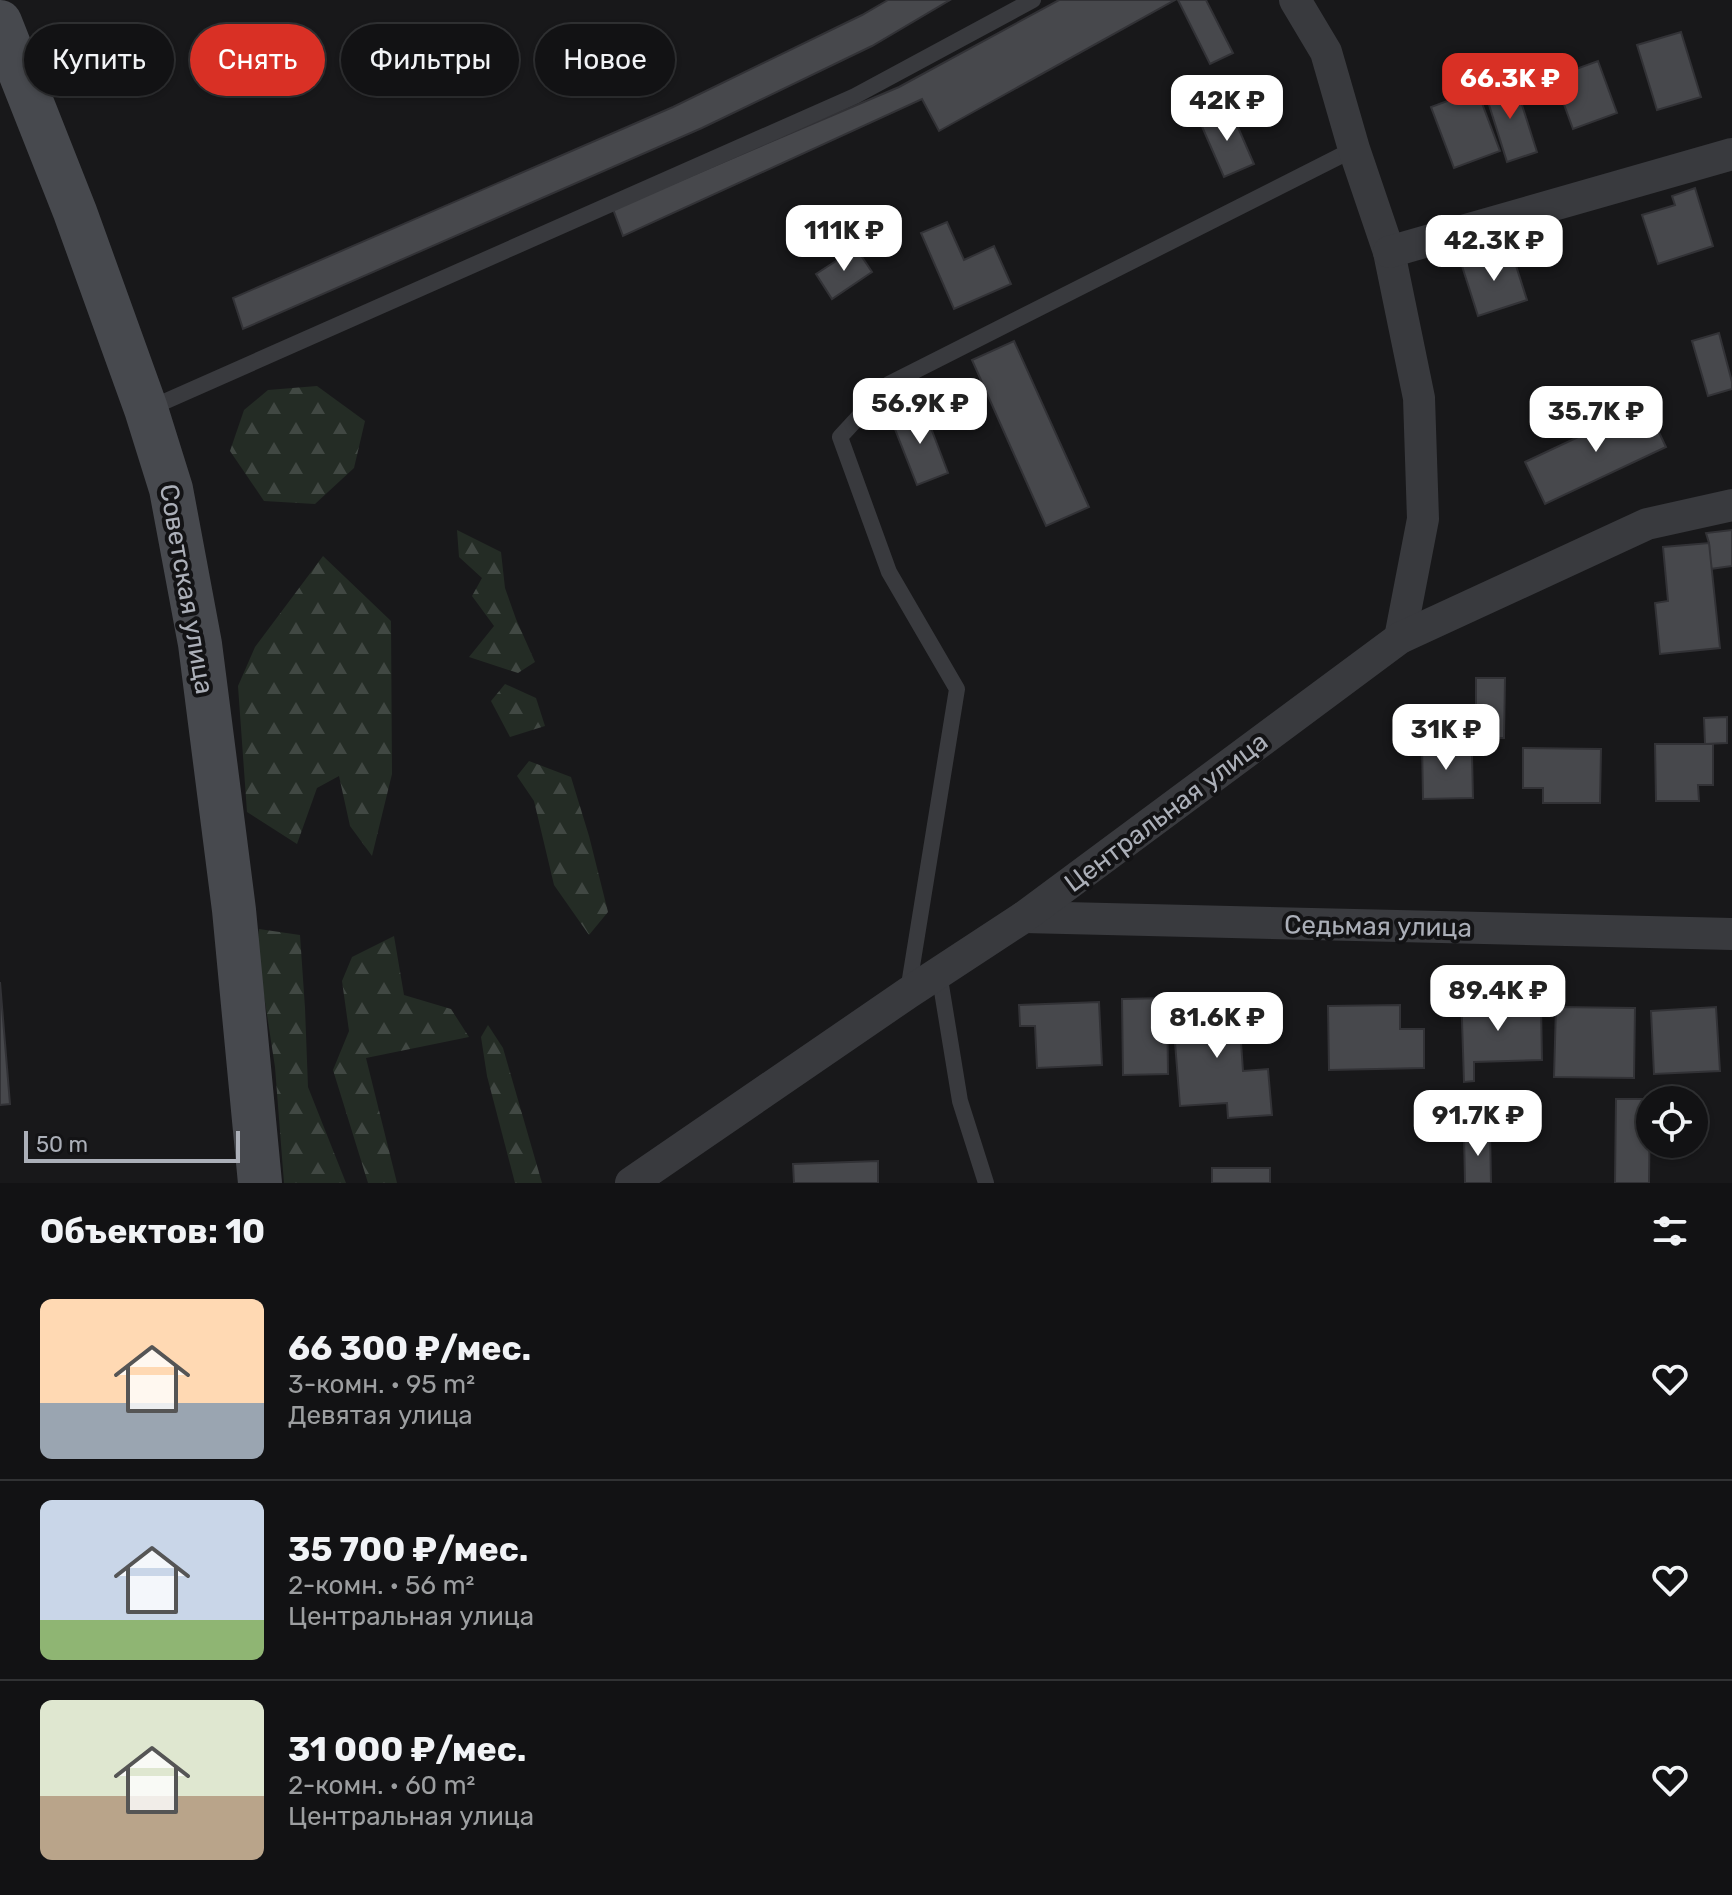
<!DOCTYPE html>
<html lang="ru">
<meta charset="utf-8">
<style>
body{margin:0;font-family:Rubik,sans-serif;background:#1f2022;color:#f1f3f6;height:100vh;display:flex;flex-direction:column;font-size:30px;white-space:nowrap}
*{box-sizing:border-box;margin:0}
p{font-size:26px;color:#9c9ea0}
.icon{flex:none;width:44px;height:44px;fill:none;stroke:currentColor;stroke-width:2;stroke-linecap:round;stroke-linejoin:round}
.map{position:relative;height:1183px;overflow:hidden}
.details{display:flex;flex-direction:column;background:#121214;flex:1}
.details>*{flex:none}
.banner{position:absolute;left:24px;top:24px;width:800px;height:72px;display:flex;gap:16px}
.fabs{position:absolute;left:1636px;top:1086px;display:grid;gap:16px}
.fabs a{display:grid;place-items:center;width:72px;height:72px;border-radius:50%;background:#121214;box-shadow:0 2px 6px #0004,0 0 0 2px #313234;font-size:40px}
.scale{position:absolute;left:24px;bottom:20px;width:216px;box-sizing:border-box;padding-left:8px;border:4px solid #abafb8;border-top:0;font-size:22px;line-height:28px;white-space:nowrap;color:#abafb8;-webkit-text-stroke:6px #131315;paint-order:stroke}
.price{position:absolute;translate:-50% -68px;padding:0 18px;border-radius:16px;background:#fff;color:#222;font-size:26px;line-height:52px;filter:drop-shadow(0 2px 4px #0008)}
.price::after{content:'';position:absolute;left:50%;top:48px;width:24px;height:18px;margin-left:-12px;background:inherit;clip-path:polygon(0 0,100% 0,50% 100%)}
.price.on{background:#d93025;color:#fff}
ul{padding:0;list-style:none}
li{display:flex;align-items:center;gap:24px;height:200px;padding:0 40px}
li+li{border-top:2px solid #313234}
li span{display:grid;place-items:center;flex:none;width:224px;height:160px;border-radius:12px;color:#555}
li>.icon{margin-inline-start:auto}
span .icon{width:96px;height:96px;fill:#fffc;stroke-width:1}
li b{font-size:34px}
h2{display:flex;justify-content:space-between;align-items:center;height:96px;padding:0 40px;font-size:34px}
.pill{padding:0 28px;border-radius:36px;background:#121214;box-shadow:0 2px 6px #0004,0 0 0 2px #313234;font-size:28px;line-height:72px}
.pill.on{background:#d93025;color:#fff}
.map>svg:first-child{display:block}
</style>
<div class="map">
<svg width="1732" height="1183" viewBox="0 0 1732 1183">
<defs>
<pattern id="forest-firs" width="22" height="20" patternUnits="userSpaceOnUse" patternTransform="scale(2)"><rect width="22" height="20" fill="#242c25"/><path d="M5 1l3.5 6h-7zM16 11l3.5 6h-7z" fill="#414843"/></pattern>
</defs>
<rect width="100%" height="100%" fill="#18181a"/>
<g fill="url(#forest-firs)">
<path d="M317 386 365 421 354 468 315 504 264 501 230 451 244 410 268 390Z"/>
<path d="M457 530 501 552 505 588 516 619 535 662 518 673 469 657 494 626 472 596 482 578 459 557Z"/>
<path d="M323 556 391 621 392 774 372 856 350 826 339 776 317 788 297 844 247 812 238 686 255 647Z"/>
<path d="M505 684 536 698 545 726 510 737 491 701Z"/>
<path d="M529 761 571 777 589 836 608 912 589 935 554 885 534 801 517 776Z"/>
<path d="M259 929 300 935 305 1008 308 1087 346 1183H284L275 1067 257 950Z"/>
<path d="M394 936 404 995 451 1009 469 1037 366 1058 397 1183H368L333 1070 349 1031 342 981 352 957Z"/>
<path d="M488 1025 503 1048 542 1183H515L487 1076 481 1037Z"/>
</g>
<g fill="#47484c" stroke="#323236" stroke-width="2">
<path d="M888 0H950L872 46 702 128 243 329 233 298 673 107 862 15Z"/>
<path d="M1059 0H1175L939 131 922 99 623 236 613 209 899 87Z"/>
<path d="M1178 0H1206L1233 53 1210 64Z"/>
<path d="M1681 32 1701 97 1657 110 1637 45Z"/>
<path d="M1598 61 1617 113 1573 129 1554 77Z"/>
<path d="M1514 80 1537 152 1507 162 1484 89Z"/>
<path d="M1477 90 1500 151 1454 168 1431 107Z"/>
<path d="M1230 109 1254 164 1224 177 1200 122Z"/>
<path d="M1695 188 1713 246 1658 264 1642 215 1675 205 1672 196Z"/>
<path d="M947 222 964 260 994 246 1011 284 954 309 921 233Z"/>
<path d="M856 248 872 272 832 299 816 274Z"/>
<path d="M1511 250 1527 300 1478 316 1462 266Z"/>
<path d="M1719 333 1732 382V389L1708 396 1692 341Z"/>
<path d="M1014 341 1089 507 1046 526 972 360Z"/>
<path d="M1646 405 1666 447 1545 504 1525 462Z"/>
<path d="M923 407 948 473 917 485 891 419Z"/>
<path d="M1732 530V566L1710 569 1709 543 1706 533Z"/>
<path d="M1709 543 1720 648 1660 654 1655 603 1668 601 1663 547Z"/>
<path d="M1476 678H1505L1504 738H1476Z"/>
<path d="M1727 717V743L1705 744 1704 718Z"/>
<path d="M1455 741V755H1472L1473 798 1423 799 1422 742Z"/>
<path d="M1655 744H1713V785H1698L1699 801H1656Z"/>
<path d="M1523 748 1601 749 1600 803H1543V788H1523Z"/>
<path d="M0 982 10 1104 0 1105Z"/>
<path d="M1484 989 1485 1008 1541 1006 1542 1060 1474 1062V1081L1464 1082 1461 990Z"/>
<path d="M1167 998 1168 1074 1123 1075 1122 999Z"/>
<path d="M1238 999 1243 1071 1268 1069 1272 1115 1228 1118 1227 1103 1180 1106 1172 1004Z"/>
<path d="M1099 1002 1102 1065 1037 1068 1035 1026H1020L1019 1005Z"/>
<path d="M1400 1005V1029H1424V1068L1329 1070 1328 1006Z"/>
<path d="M1556 1007 1635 1008 1634 1078 1554 1077Z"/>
<path d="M1716 1007 1720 1071 1654 1074 1651 1011Z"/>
<path d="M1616 1099H1650L1649 1183H1615Z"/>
<path d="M1464 1132H1490L1491 1183H1465Z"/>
<path d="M878 1161V1183H794L793 1164Z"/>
<rect x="1212" y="1168" width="58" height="15"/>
</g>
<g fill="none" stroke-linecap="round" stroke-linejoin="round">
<g stroke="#393a3e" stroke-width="16">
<path d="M148 409 855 96 1033 0"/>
<path d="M939 973 960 1101 986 1183"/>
<path d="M908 991 957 689 889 572 840 437 889 384 1354 149"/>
</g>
<g stroke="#393a3e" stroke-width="32">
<path d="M1295 0 1326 52 1354 149 1389 252 1419 398 1423 519 1400 638"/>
<path d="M1389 252 1732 154"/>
<path d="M1024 917 1732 934"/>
<path d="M631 1183 908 993 1024 917 1400 638 1647 524 1732 505"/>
</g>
<path stroke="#47494e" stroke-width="44" d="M0 22 75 212 146 409 171 489 200 644 234 910 260 1183"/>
</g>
<g text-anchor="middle" stroke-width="8" stroke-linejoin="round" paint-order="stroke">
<g font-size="26" fill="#abafb8" stroke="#131315">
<text transform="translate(187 589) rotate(80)" y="9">Советская улица</text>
<text transform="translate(1166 812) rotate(-37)" y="9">Центральная улица</text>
<text transform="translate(1378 926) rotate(1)" y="9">Седьмая улица</text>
</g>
</g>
</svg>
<div class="fabs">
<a><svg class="icon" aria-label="locate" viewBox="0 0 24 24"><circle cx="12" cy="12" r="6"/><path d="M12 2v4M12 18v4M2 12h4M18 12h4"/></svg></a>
</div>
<div class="scale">50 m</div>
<b class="price on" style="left:1510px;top:121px">66.3K ₽</b>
<b class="price" style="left:1227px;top:143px">42K ₽</b>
<b class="price" style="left:844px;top:273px">111K ₽</b>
<b class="price" style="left:1494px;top:283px">42.3K ₽</b>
<b class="price" style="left:920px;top:446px">56.9K ₽</b>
<b class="price" style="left:1596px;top:454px">35.7K ₽</b>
<b class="price" style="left:1446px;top:772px">31K ₽</b>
<b class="price" style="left:1498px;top:1033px">89.4K ₽</b>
<b class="price" style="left:1217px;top:1060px">81.6K ₽</b>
<b class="price" style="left:1478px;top:1158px">91.7K ₽</b>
<div class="banner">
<a class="pill">Купить</a>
<a class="pill on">Снять</a>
<a class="pill">Фильтры</a>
<a class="pill">Новое</a>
</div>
</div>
<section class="details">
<h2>Объектов: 10<svg class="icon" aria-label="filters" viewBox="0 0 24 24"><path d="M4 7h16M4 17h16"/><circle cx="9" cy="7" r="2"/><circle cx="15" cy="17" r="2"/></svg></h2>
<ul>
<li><span style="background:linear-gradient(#ffd9b3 65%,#9aa5b1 0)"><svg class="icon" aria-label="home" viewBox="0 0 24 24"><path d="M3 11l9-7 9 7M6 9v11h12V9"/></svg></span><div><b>66 300 ₽/мес.</b><p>3-комн. · 95 m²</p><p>Девятая улица</p></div><svg class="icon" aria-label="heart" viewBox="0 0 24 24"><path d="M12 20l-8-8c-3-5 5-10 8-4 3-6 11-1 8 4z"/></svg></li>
<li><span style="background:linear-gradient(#c9d6e8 75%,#8fb573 0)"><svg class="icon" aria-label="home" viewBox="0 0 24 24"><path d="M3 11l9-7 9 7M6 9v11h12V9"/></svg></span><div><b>35 700 ₽/мес.</b><p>2-комн. · 56 m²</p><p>Центральная улица</p></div><svg class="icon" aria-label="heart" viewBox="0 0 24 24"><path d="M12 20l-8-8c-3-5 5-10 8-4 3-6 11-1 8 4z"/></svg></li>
<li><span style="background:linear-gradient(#dfe7d0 60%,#b9a48a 0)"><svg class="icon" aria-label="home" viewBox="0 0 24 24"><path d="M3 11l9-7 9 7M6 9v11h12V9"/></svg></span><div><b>31 000 ₽/мес.</b><p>2-комн. · 60 m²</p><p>Центральная улица</p></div><svg class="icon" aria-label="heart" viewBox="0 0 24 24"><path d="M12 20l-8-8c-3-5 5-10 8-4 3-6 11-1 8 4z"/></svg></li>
</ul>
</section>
